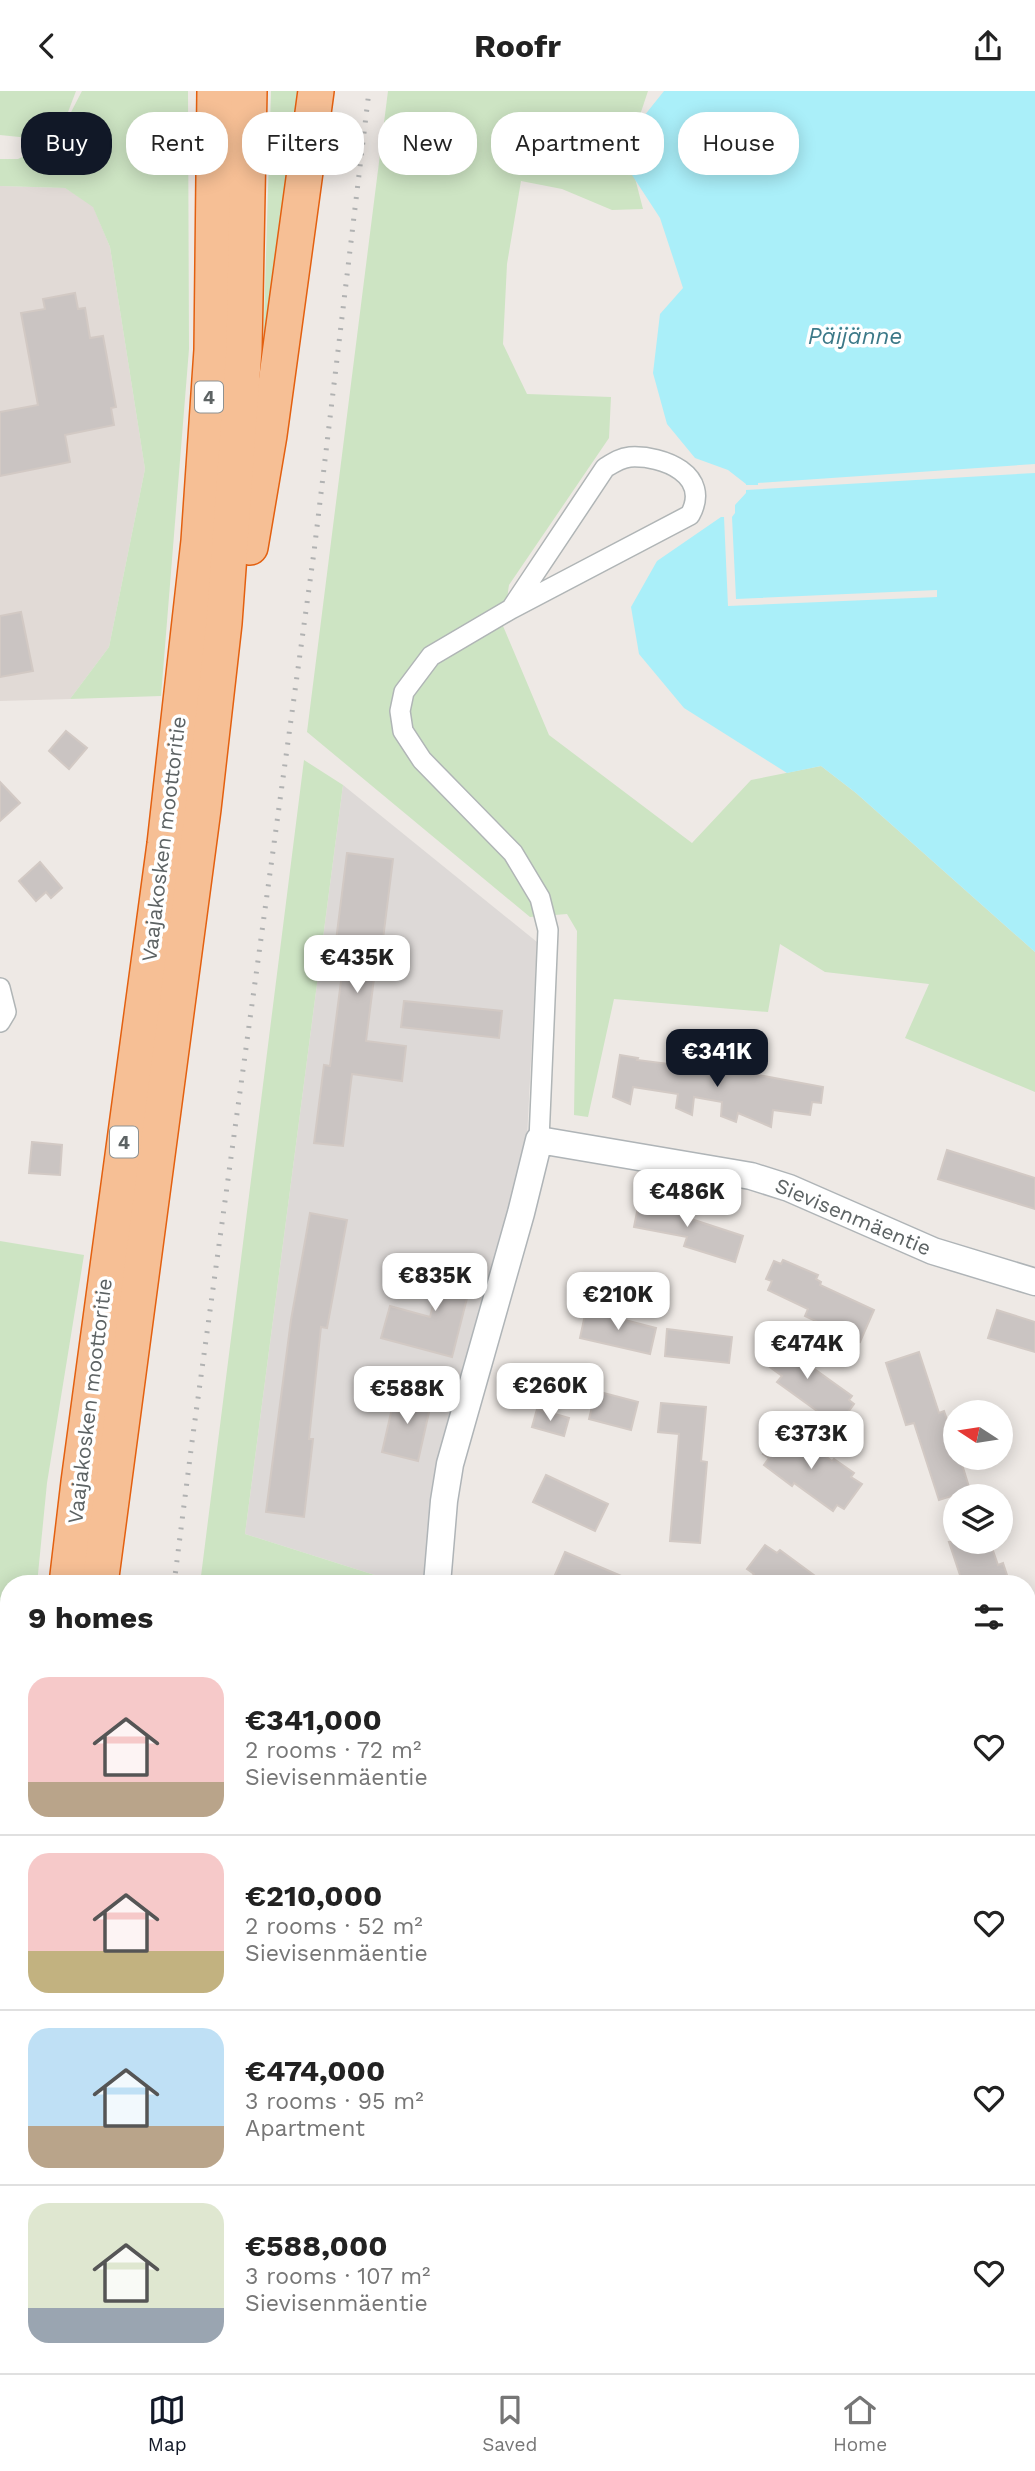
<!DOCTYPE html>
<meta charset="utf-8">
<style>
body{margin:0;font-family:"Work Sans",sans-serif;background:#f2f2f2;color:#222;height:100vh;display:flex;flex-direction:column;font-size:26px;white-space:nowrap}
*{box-sizing:border-box;margin:0}
p{font-size:23px;color:#767676}
.icon{flex:none;width:38px;height:38px;fill:none;stroke:currentColor;stroke-width:2;stroke-linecap:round;stroke-linejoin:round}
.map{position:relative;flex:1;overflow:hidden}
.side{position:absolute;left:0px;top:1484px;width:1036px;height:798px;display:flex;flex-direction:column;background:#fff;border-radius:28px 28px 0 0;box-shadow:0 4px 18px #0003}
.side>*{flex:none}
.guide{position:absolute;left:21px;top:21px;width:994px;height:63px;display:flex;gap:14px}
.needle{width:46px;rotate:282deg}
.tools{position:absolute;left:943px;top:1309px;display:grid;gap:14px}
.tools a{display:grid;place-items:center;width:70px;height:70px;border-radius:50%;background:#fff;box-shadow:0 4px 18px #0003;font-size:35px}
.price{position:absolute;translate:-50% -60px;padding:0 16px;border-radius:14px;background:#fff;color:#222;font-size:23px;line-height:46px;filter:drop-shadow(0 2px 4px #0008)}
.price::after{content:'';position:absolute;left:50%;top:42px;width:21px;height:16px;margin-left:-10px;background:inherit;clip-path:polygon(0 0,100% 0,50% 100%)}
.price.selected{background:#111827;color:#fff}
ul{padding:0;list-style:none}
li{display:flex;align-items:center;gap:21px;height:175px;padding:0 28px}
li+li{border-top:2px solid #e0e0e0}
li span{display:grid;place-items:center;flex:none;width:196px;height:140px;border-radius:21px;color:#555}
li>.icon{margin-inline-start:auto}
span .icon{width:84px;height:84px;fill:#fffc;stroke-width:1}
li b{font-size:30px}
h2{display:flex;justify-content:space-between;align-items:center;height:84px;padding:0 28px;font-size:30px}
.chip{padding:0 24px;border-radius:28px;background:#fff;box-shadow:0 4px 18px #0003;font-size:24px;line-height:63px}
.chip.selected{background:#111827;color:#fff}
header{display:flex;justify-content:space-between;align-items:center;height:91px;padding:0 28px;background:#fff;font-size:32px;font-weight:700}
.tab-bar{display:flex;justify-content:space-around;align-items:center;height:98px;border-top:2px solid #e0e0e0;background:#fff;font-size:19px;color:#767676}
.tab-bar a{display:grid;justify-items:center;gap:4px}
.tab-bar .selected{color:#111827}
.map>svg:first-child{display:block}
</style>
<header><svg class="icon" aria-label="back" viewBox="0 0 24 24"><path d="M15 5l-7 7 7 7"/></svg>Roofr<svg class="icon" aria-label="share" viewBox="0 0 24 24"><path d="M12 15V3M7 8l5-5 5 5M5 13v7h14v-7"/></svg></header>
<div class="map">
<svg width="1035" height="2282" viewBox="0 0 1035 2282">
<rect width="100%" height="100%" fill="#eee9e5"/>
<g fill="#ddd9d7">
<path d="M343 694 537 851 527 1047 428 1493H403L245 1443Z"/>
<path d="M182 2273H394L392 2282H182Z"/>
</g>
<path fill="#e1dad6" d="M0 95 65 97 93 115 110 156 145 378 109 556 70 608 0 610Z"/>
<g fill="#cde4c3">
<path d="M0 0H76L65 29 39 48 0 44Z"/>
<path d="M82 0H188L189 258 161 605 70 608 109 556 145 378 110 156 93 116 65 97 0 95V68H18L56 50Z"/>
<path d="M271 0H304L262 296Z"/>
<path d="M388 0H648L628 60 643 118 612 119 562 98 521 90 507 173 503 253 527 303 611 306 609 347 509 494 503 535 549 644 692 752 751 689 821 675 856 702 1035 861V1001L905 947 929 893 825 881 780 853 768 921 614 908 588 1026 574 1024 577 840 567 823 530 826 307 641Z"/>
<path d="M304 669 343 694 245 1443 403 1493H200Z"/>
<path d="M0 1150 84 1164 47 1392 37 1493H9V1653L0 1621Z"/>
<path d="M1027 1568 1035 1569V1865L1027 1862Z"/>
<path d="M1035 1896V1962L1027 1970V1904Z"/>
<path d="M434 2273H518L525 2280 523 2282H432Z"/>
</g>
<path fill="#aaeff9" d="M664 0H1035V861L856 702 821 675 787 682 684 617 639 563 631 516 657 470 721 426H732L735 422V414L746 402V393L728 379 695 367 667 333 653 282 660 223 683 197 660 127 632 84 628 60 643 55 648 43H639L644 25Z"/>
<g fill="#eee9e5">
<path d="M1035 373V382L746 399V394H758V392Z"/>
<path d="M724 426H732L736 508 937 499V506L728 515Z"/>
</g>
<g fill="#cac4c2" stroke="#d2c9c4" stroke-width="2">
<path d="M75 202 78 218 85 217 90 247 103 245 116 316 111 317 114 334 65 344 70 371 0 385V321L38 314 21 222 45 218 43 208Z"/>
<path d="M21 521 33 580 0 586V525Z"/>
<path d="M66 640 87 657 69 678 49 660Z"/>
<path d="M0 691 20 712 0 730Z"/>
<path d="M347 762 393 768 382 856H378L366 950 406 955 402 990 352 983 343 1055 314 1052 324 974 330 975 346 852 336 850Z"/>
<path d="M40 771 62 797 51 807 46 801 36 810 19 790Z"/>
<path d="M404 910 502 920 499 947 401 936Z"/>
<path d="M620 964 638 967 637 969 764 985 823 996 821 1012 812 1011 810 1024 773 1019 771 1036 738 1022 736 1031 721 1025 722 1011 694 1006 692 1024 676 1017 678 1003 633 996 630 1013 613 1006Z"/>
<path d="M32 1051 62 1054 60 1084 29 1082Z"/>
<path d="M947 1059 1035 1087V1118L938 1088Z"/>
<path d="M640 1106 684 1114 682 1125 743 1145 735 1171 684 1155 687 1146 634 1136Z"/>
<path d="M310 1122 347 1129 327 1237 321 1236 309 1348H313L304 1426 266 1421 291 1229Z"/>
<path d="M446 1164 476 1172 452 1266 381 1247 390 1215 430 1226Z"/>
<path d="M783 1169 818 1184 816 1188 821 1191 820 1194 874 1219 860 1251 805 1225 808 1218 768 1199 772 1190 766 1188 774 1170 781 1173Z"/>
<path d="M586 1219 656 1237 650 1263 580 1247Z"/>
<path d="M997 1219 1035 1231V1261L988 1247Z"/>
<path d="M667 1238 732 1246 729 1272 665 1265Z"/>
<path d="M776 1244 782 1249 785 1245 798 1255 795 1259 802 1264 799 1267 852 1305 849 1309 854 1313 838 1335 777 1291 782 1285 759 1268Z"/>
<path d="M919 1261 939 1322 944 1320 956 1354V1367H960L970 1399 939 1409 914 1332 906 1334 886 1272Z"/>
<path d="M396 1300 432 1308 418 1370 382 1361Z"/>
<path d="M596 1300 638 1311 631 1339 589 1328Z"/>
<path d="M661 1312 706 1316 701 1370 707 1371 700 1452 670 1450 679 1343 658 1341Z"/>
<path d="M537 1318 569 1327 564 1345 532 1336Z"/>
<path d="M781 1338 792 1346 794 1342 832 1370 834 1368 854 1382 851 1386 862 1393 844 1418 837 1414 833 1420 794 1392 792 1395 764 1374 769 1367 763 1363Z"/>
<path d="M546 1384 608 1413 595 1440 533 1411Z"/>
<path d="M949 1451H990L998 1474 1003 1472 1010 1493H963Z"/>
<path d="M765 1454 777 1462 780 1459 826 1493H746L754 1483 747 1478Z"/>
<path d="M565 1461 640 1493H551Z"/>
</g>
<g fill="none" stroke-linecap="round" stroke-linejoin="round">
<defs>
<g id="street">
<path d="M511 518 690 424C712 384 663 364 630 366 620 367 613 372 605 377L511 518 431 565 404 601 400 620 403 640 422 669 513 762 540 807 548 839 539 1049"/>
<path d="M0 897 6 921 0 931"/>
<path d="M1027 2164 1035 2160"/>
</g>
<g id="secondary">
<path d="M437 1493 444 1410 450 1373 521 1122 539 1049 751 1085 789 1097 933 1160 1035 1191"/>
<path d="M0 1801 9 1803"/>
<path d="M0 2211 2 2282"/>
<path d="M417 2282 419 2273"/>
</g>
<g id="highway">
<path d="M250 456 269 344 316 0"/>
<path d="M67 1493 79 1391 165 753 199 450 212 259 215 0"/>
<path d="M100 1493 203 718 224 532 244 258 249 0"/>
<path d="M53 2273 54 2282"/>
<path d="M86 2273 87 2282"/>
</g>
</defs>
<use href="#street" stroke="#b0b5b6" stroke-width="22"/>
<use href="#secondary" stroke="#afb4b7" stroke-width="29"/>
<use href="#highway" stroke="#e36010" stroke-width="38"/>
<use href="#street" stroke="#fff" stroke-width="19"/>
<use href="#secondary" stroke="#fff" stroke-width="26"/>
<use href="#highway" stroke="#f6bf95" stroke-width="35"/>
<g stroke="#b1b2b2" stroke-width="5" stroke-dasharray="2 9" stroke-linecap="butt">
<path d="M174 1493 192 1351 314 461 369 0"/>
<path d="M161 2273V2282"/>
</g>
</g>
<g text-anchor="middle" stroke-width="7" stroke-linejoin="round" paint-order="stroke">
<g fill="#fff" stroke="#8e9292" stroke-width="2">
<rect x="195" y="290.5" width="28" height="31" rx="5"/>
<rect x="110" y="1035.5" width="28" height="31" rx="5"/>
</g>
<g font-size="19" font-weight="bold" fill="#5d6364">
<text x="209" y="313">4</text>
<text x="124" y="1058">4</text>
</g>
<g font-size="21" fill="#5d6364" stroke="#fff">
<text transform="translate(164 748) rotate(-83)" y="7">Vaajakosken moottoritie</text>
<text transform="translate(853 1126) rotate(23)" y="7">Sievisenmäentie</text>
<text transform="translate(90 1310) rotate(-83)" y="7">Vaajakosken moottoritie</text>
</g>
<g font-size="23" font-style="italic" fill="#3c7988" stroke="#fff">
<text x="855" y="253">Päijänne</text>
</g>
</g>
</svg>
<div class="tools">
<a><svg class="needle" viewBox="-14 -14 28 28"><path d="M0-13l5 13h-10z" fill="#e53935"/><path d="M0 13l5-13h-10z" fill="#767676"/></svg></a>
<a><svg class="icon" aria-label="layers" viewBox="0 0 24 24"><path d="M12 4l9 5-9 5-9-5zM3 14l9 5 9-5"/></svg></a>
</div>
<b class="price" style="left:357px;top:904px">€435K</b>
<b class="price selected" style="left:717px;top:998px">€341K</b>
<b class="price" style="left:687px;top:1138px">€486K</b>
<b class="price" style="left:435px;top:1222px">€835K</b>
<b class="price" style="left:618px;top:1241px">€210K</b>
<b class="price" style="left:807px;top:1290px">€474K</b>
<b class="price" style="left:550px;top:1332px">€260K</b>
<b class="price" style="left:407px;top:1335px">€588K</b>
<b class="price" style="left:811px;top:1380px">€373K</b>
<div class="guide">
<a class="chip selected">Buy</a>
<a class="chip">Rent</a>
<a class="chip">Filters</a>
<a class="chip">New</a>
<a class="chip">Apartment</a>
<a class="chip">House</a>
</div>
<section class="side">
<h2>9 homes<svg class="icon" aria-label="filters" viewBox="0 0 24 24"><path d="M4 7h16M4 17h16"/><circle cx="9" cy="7" r="2"/><circle cx="15" cy="17" r="2"/></svg></h2>
<ul>
<li><span style="background:linear-gradient(#f6c9c9 75%,#b9a48a 0)"><svg class="icon" aria-label="home" viewBox="0 0 24 24"><path d="M3 11l9-7 9 7M6 9v11h12V9"/></svg></span><div><b>€341,000</b><p>2 rooms · 72 m²</p><p>Sievisenmäentie</p></div><svg class="icon" aria-label="heart" viewBox="0 0 24 24"><path d="M12 20l-8-8c-3-5 5-10 8-4 3-6 11-1 8 4z"/></svg></li>
<li><span style="background:linear-gradient(#f6c9c9 70%,#c2b280 0)"><svg class="icon" aria-label="home" viewBox="0 0 24 24"><path d="M3 11l9-7 9 7M6 9v11h12V9"/></svg></span><div><b>€210,000</b><p>2 rooms · 52 m²</p><p>Sievisenmäentie</p></div><svg class="icon" aria-label="heart" viewBox="0 0 24 24"><path d="M12 20l-8-8c-3-5 5-10 8-4 3-6 11-1 8 4z"/></svg></li>
<li><span style="background:linear-gradient(#bfe0f5 70%,#b9a48a 0)"><svg class="icon" aria-label="home" viewBox="0 0 24 24"><path d="M3 11l9-7 9 7M6 9v11h12V9"/></svg></span><div><b>€474,000</b><p>3 rooms · 95 m²</p><p>Apartment</p></div><svg class="icon" aria-label="heart" viewBox="0 0 24 24"><path d="M12 20l-8-8c-3-5 5-10 8-4 3-6 11-1 8 4z"/></svg></li>
<li><span style="background:linear-gradient(#dfe7d0 75%,#9aa5b1 0)"><svg class="icon" aria-label="home" viewBox="0 0 24 24"><path d="M3 11l9-7 9 7M6 9v11h12V9"/></svg></span><div><b>€588,000</b><p>3 rooms · 107 m²</p><p>Sievisenmäentie</p></div><svg class="icon" aria-label="heart" viewBox="0 0 24 24"><path d="M12 20l-8-8c-3-5 5-10 8-4 3-6 11-1 8 4z"/></svg></li>
</ul>
</section>
</div>
<nav class="tab-bar">
<a class="selected"><svg class="icon" aria-label="map" viewBox="0 0 24 24"><path d="M3 6l6-2 6 2 6-2v14l-6 2-6-2-6 2zM9 4v14M15 6v14"/></svg>Map</a>
<a><svg class="icon" aria-label="saved" viewBox="0 0 24 24"><path d="M7 4h10v16l-5-4-5 4z"/></svg>Saved</a>
<a><svg class="icon" aria-label="home" viewBox="0 0 24 24"><path d="M3 11l9-7 9 7M6 9v11h12V9"/></svg>Home</a>
</nav>
